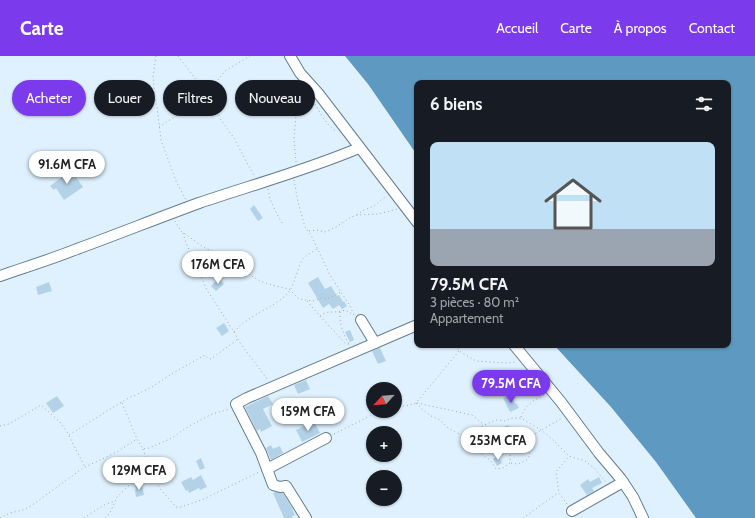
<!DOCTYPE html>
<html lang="fr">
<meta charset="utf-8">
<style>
body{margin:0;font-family:Cabin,sans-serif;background:#20242c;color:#f1f3f6;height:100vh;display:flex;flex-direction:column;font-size:15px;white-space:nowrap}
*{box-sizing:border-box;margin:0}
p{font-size:13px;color:#9ea1a6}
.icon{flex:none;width:22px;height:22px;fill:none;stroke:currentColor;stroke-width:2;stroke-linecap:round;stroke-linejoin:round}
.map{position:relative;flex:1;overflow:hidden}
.side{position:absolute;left:414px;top:24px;width:317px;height:268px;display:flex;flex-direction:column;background:#171b24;border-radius:8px;box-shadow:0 1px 3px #0004}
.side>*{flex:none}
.banner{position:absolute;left:12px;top:24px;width:342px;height:36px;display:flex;gap:8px}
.needle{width:26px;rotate:244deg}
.fabs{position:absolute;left:366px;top:326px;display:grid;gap:8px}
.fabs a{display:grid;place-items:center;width:36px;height:36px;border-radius:50%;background:#171b24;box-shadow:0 1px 3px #0004;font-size:20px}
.price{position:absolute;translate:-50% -34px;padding:0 9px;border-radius:14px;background:#fff;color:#222;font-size:13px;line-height:26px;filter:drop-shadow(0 1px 2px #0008)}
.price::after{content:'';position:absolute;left:50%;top:24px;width:12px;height:9px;margin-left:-6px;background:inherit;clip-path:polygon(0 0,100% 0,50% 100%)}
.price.active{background:#7c3aed;color:#fff}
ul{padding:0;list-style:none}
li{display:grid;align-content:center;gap:8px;height:212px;padding:0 16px}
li+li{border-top:1px solid #363941}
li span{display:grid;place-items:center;height:124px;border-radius:8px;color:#555}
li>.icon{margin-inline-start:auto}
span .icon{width:72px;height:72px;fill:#fffc;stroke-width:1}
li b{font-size:17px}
h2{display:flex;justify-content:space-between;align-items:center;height:48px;padding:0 16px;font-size:17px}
.chip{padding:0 14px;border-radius:18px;background:#171b24;box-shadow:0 1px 3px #0004;font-size:14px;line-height:36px}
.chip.active{background:#7c3aed;color:#fff}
header{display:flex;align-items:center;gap:24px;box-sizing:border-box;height:56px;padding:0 20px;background:#7c3aed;color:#fff}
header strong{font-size:19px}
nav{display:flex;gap:22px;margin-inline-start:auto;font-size:14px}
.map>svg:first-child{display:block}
</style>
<header>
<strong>Carte</strong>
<nav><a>Accueil</a><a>Carte</a><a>À propos</a><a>Contact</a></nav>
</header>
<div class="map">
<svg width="755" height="462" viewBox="0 0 755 462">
<rect width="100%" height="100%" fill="#dff1fe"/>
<path fill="#5d99c0" d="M345 0H755V462H696L656 406 611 351 554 289H728V27H417V99L368 28Z"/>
<g fill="#b4d2e7">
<path d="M195 27 203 38 183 51 181 47 191 40 186 32Z"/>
<path d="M71 114 83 131 64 144 56 132 54 134 50 130Z"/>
<path d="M254 149 263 162 258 165 250 153Z"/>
<path d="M318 221 325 233 331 230 337 240 339 239 343 246 344 245 347 250 342 253 339 249 333 253 329 248 323 252 308 227Z"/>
<path d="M219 222 224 228 216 235 211 230Z"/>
<path d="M49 226 52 235 38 239 36 231Z"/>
<path d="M224 267 229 275 222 280 216 272Z"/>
<path d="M350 274 354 284 350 286 345 276Z"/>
<path d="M380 292 386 305 378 308 372 295Z"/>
<path d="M306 324 310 333 298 338 294 329Z"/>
<path d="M511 339 515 348 516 347 519 352 510 356 503 342Z"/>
<path d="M57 340 64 350 53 357 46 347Z"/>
<path d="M268 340 273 348 263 353 272 370 261 376 260 373 257 375 245 351Z"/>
<path d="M301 343 305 352 292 359 288 350Z"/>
<path d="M327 343 335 360 327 363 323 354 309 360 306 354Z"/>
<path d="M314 365 320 377 302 386 296 374Z"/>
<path d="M508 369 511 375 503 379 504 380 495 385 491 379 476 385 474 381 480 376 494 371 496 375Z"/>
<path d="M271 389 273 393 280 390 283 397 271 404 266 392Z"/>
<path d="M498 400 502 407 497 410 493 403Z"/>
<path d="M201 402 205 412 200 414 196 405Z"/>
<path d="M201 419 207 431 200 434 199 432 189 437 188 434 186 435 181 426 191 421 193 424Z"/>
<path d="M599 421 602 427 592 432 594 435 587 439 580 429 588 423 590 426Z"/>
<path d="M142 429 144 439 136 441 135 434 136 433 135 430Z"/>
<path d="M275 436 283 437 292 452 295 459 292 460 293 462H284L273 437Z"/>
</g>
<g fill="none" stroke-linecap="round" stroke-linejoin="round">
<defs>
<g id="minor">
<path d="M290 0 300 17 318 37 417 166"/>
<path d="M0 220C26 211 52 203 77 193 118 178 158 162 199 147 252 129 307 114 359 92"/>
<path d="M361 264 375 287"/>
<path d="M514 289 561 346 599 397 621 423 633 441 643 462"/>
<path d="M267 413 326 382"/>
<path d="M572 455 623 426"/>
<path d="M306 462 286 430 280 431 273 429 261 397 236 348 247 342 417 269"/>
</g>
</defs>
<use href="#minor" stroke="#627d90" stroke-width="12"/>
<g stroke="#9babb6" stroke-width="1" stroke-dasharray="1 3" stroke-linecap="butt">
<path d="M156 0 153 20 155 42 157 51 161 84 176 125 186 144"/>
<path d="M178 0 204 34 214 49 221 64 234 82 247 107 255 121"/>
<path d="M315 48C321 58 326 69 336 75"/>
<path d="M159 71 179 58 202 42 206 39 225 15 250 0"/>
<path d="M296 106 294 82 296 59 301 32"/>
<path d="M294 124 298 146 305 171 311 179 330 219 350 250 354 259"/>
<path d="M268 133 270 143 275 154 283 169"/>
<path d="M357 159 362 155 374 150 386 140"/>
<path d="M175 165 181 175 202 190 244 213 250 219 260 225 275 230 289 233 299 243 313 245 321 242 327 243 341 236"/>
<path d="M309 175 317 174 325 176 336 171 351 161 357 159 378 158 397 153"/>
<path d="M183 177 186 187 207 234 234 276 240 287 268 324"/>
<path d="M307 245 318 258 345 287 346 288H349"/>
<path d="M340 256C339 267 343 278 349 288"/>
<path d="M320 260C323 258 327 256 330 256 335 256 340 256 345 254L354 259"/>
<path d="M234 276C248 259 272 253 287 238 294 232 297 213 302 204 305 199 313 196 317 193"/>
<path d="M456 289 459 295 476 305 506 307 516 306"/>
<path d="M122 347 137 383"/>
<path d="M416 347 423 354 431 360 440 364 447 371 455 376 464 380 472 387 483 399 490 404 496 413 503 412 510 407V390"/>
<path d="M417 347 472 359 483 368"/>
<path d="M395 351 406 350 416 347 459 295"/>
<path d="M521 361C526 348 533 345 544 339"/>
<path d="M0 370 9 368 41 349 60 366 69 379 123 345 152 331 173 317 205 299 208 302 211 303 238 283"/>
<path d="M334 378 380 355"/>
<path d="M69 380 85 411"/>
<path d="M464 380 484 369 496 364 505 365 512 362H521L541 374 552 383 569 400 585 405 594 412 606 426"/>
<path d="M143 393 152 420 162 435 176 451H181L204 443 259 416"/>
<path d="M499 393H503L526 383 562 362"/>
<path d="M511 407C518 409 522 407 528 403L530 398 523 385"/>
<path d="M567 448 559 437 556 416 569 400"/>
<path d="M0 462 10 457 23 454 31 450 83 412 117 396 137 383 143 393 149 392 172 382 186 372 212 358 230 353"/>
<path d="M84 462 104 449 115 445"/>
<path d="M105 462 110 457 117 441 148 411"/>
<path d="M523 462 558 437"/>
</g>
<use href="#minor" stroke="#fff" stroke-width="10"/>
</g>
</svg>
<div class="fabs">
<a><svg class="needle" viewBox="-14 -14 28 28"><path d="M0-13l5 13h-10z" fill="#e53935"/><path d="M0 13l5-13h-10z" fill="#9ea1a6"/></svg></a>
<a>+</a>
<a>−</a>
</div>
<b class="price" style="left:67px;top:129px">91.6M CFA</b>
<b class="price" style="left:218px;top:229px">176M CFA</b>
<b class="price active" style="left:511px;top:348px">79.5M CFA</b>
<b class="price" style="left:308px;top:376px">159M CFA</b>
<b class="price" style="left:498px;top:405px">253M CFA</b>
<b class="price" style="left:139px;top:435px">129M CFA</b>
<div class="banner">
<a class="chip active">Acheter</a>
<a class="chip">Louer</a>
<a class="chip">Filtres</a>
<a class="chip">Nouveau</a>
</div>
<section class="side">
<h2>6 biens<svg class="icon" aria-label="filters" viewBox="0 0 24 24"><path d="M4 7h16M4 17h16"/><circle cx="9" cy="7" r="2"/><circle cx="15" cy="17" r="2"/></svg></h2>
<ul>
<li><span style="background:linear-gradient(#bfe0f5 70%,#9aa5b1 0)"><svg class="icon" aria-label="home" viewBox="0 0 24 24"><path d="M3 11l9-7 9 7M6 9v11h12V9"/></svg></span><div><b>79.5M CFA</b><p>3 pièces · 80 m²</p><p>Appartement</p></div></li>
</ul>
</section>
</div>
